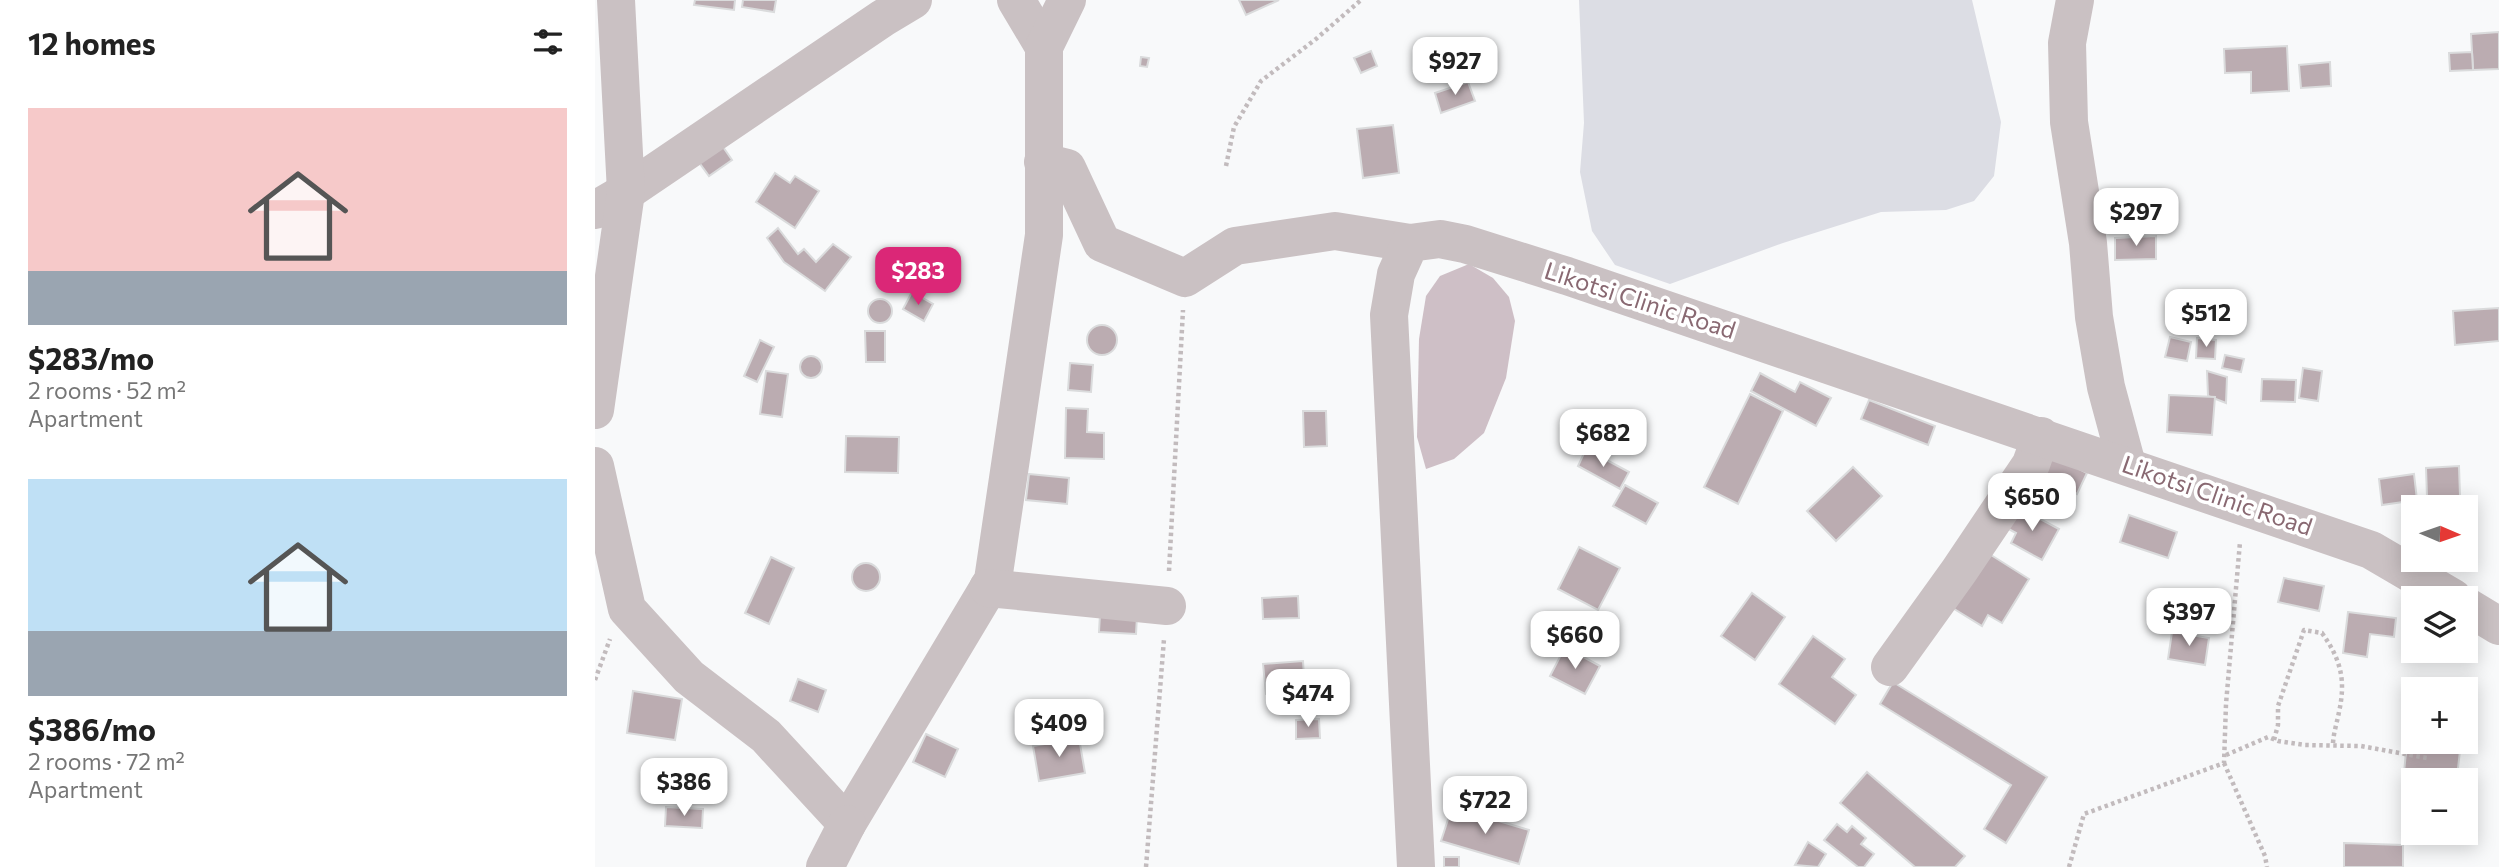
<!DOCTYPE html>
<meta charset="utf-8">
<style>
body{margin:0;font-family:Commissioner,sans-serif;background:#f2f2f2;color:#222;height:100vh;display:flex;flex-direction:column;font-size:26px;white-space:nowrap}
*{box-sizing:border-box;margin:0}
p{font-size:23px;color:#767676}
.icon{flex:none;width:38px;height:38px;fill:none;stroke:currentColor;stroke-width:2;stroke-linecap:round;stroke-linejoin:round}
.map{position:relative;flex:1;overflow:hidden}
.side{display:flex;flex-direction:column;background:#fff;width:595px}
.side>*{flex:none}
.needle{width:46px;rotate:92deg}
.buttons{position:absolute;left:1806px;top:495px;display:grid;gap:14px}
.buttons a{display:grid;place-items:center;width:77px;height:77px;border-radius:0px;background:#fff;box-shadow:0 4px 18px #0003;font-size:35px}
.price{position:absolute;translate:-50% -60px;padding:0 16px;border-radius:14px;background:#fff;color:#222;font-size:23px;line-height:46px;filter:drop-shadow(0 2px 4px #0008)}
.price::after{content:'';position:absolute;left:50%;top:42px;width:21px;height:16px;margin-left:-10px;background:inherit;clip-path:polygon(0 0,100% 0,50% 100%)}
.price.selected{background:#db2777;color:#fff}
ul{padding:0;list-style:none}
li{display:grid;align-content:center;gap:14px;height:371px;padding:0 28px}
li span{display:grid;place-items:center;height:217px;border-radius:0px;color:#555}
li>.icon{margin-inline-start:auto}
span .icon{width:126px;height:126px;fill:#fffc;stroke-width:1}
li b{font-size:30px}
h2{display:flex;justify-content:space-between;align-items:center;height:84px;padding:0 28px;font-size:30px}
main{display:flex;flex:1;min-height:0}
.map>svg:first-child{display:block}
</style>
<main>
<section class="side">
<h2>12 homes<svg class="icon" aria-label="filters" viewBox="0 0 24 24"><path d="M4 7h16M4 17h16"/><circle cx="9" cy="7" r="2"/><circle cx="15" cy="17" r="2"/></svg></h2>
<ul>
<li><span style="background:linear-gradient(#f6c9c9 75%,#9aa5b1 0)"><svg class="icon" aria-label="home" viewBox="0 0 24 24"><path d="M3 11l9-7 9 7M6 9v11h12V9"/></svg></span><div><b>$283/mo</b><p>2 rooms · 52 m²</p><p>Apartment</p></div></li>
<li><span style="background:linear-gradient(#bfe0f5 70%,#9aa5b1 0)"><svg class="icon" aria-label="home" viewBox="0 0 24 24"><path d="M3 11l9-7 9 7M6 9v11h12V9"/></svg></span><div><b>$386/mo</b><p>2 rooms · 72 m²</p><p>Apartment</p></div></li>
</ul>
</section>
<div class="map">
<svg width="1904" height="867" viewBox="0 0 1904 867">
<rect width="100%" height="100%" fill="#f8f9fa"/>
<path fill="#dcdde4" d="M984 0H1377L1406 122 1399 176 1379 201 1351 210 1286 212 1188 243 1075 284 1020 265 997 231 985 172 989 123Z"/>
<path fill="#cebfc6" d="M874 264 898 278 914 297 920 321 911 378 889 433 859 459 831 469 822 437 824 339 831 296 845 276Z"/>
<g fill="#bbacb1" stroke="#dadbdc" stroke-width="2">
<path d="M100 0H140L139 10 99 5Z"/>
<path d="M148 0H181L179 12 147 7Z"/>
<path d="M644 0H684L651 15Z"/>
<path d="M1904 32V69L1878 70 1876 34Z"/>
<path d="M1692 46 1694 91 1656 93V72L1630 73 1629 49Z"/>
<path d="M776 51 782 66 766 73 759 58Z"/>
<path d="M1877 52 1878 70 1855 71 1854 53Z"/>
<path d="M546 57 554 58 552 67 545 66Z"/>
<path d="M1735 62 1736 86 1706 88 1704 65Z"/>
<path d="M873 82 880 101 846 113 840 93Z"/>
<path d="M798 125 804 173 768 178 762 129Z"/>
<path d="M126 144 137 160 114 176 103 161Z"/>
<path d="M180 173 195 183 200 176 224 191 200 228 161 202Z"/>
<path d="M183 228 203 254 209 249 221 262 238 244 256 257 230 291 189 262 172 238Z"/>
<path d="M1561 236V259L1520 260V238Z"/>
<path d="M317 292 338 304 329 321 308 309Z"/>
<circle cx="285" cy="311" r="12"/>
<path d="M1904 308V341L1860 345 1858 311Z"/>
<circle cx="507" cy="340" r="15"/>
<path d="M270 331H290V362H271Z"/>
<path d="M1575 337 1596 342 1592 361 1570 357Z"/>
<path d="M1602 338 1621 340 1620 359 1601 358Z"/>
<path d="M165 340 179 347 162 382 149 376Z"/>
<path d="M1630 355 1649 359 1646 372 1627 368Z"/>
<circle cx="216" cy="367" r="11"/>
<path d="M475 363 498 365 496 392 473 390Z"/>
<path d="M1708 368 1727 371 1723 401 1704 398Z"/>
<path d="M171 371 193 374 187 417 165 414Z"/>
<path d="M1612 371 1632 377 1631 403 1613 396Z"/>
<path d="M1165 373 1200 392 1205 382 1236 398 1221 426 1156 391Z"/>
<path d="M1667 379 1701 380 1700 402 1666 401Z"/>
<path d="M1155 394 1188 411 1143 504 1109 487Z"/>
<path d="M1574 395 1620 397 1617 435 1572 432Z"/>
<path d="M1274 400 1340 426 1333 445 1266 419Z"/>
<path d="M471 408 493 409 492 432 509 433V459L470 458Z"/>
<path d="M708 411H731L732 446 709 447Z"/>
<path d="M251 436 304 437 303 473 250 472Z"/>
<path d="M991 449 1034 472 1025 489 983 466Z"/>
<path d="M1451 451 1492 473 1482 494 1456 480 1447 497 1431 489Z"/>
<path d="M1864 466 1865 496 1832 497 1831 468Z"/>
<path d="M1258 467 1287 496 1241 541 1212 511Z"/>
<path d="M434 474 474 478 472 504 431 500Z"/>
<path d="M1819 474 1822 500 1787 505 1784 479Z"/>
<path d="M1030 485 1063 503 1051 524 1018 506Z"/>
<path d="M1420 509 1431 514 1432 512 1464 529 1447 560 1416 543 1421 533 1410 527Z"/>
<path d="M1534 515 1582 532 1573 558 1525 542Z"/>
<path d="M984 547 1025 568 1003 610 963 589Z"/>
<path d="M1396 555 1434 579 1407 623 1393 615 1387 626 1356 607Z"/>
<path d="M176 557 199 568 174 624 150 613Z"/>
<circle cx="271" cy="577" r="14"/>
<path d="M1689 578 1729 586 1724 611 1683 602Z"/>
<path d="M1157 593 1190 617 1160 660 1126 636Z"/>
<path d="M703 596 704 618 668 619 667 598Z"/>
<path d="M1753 612 1801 618 1799 637 1775 634 1772 657 1748 653Z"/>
<path d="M505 614 542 616 541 634 504 632Z"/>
<path d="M1577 632 1614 638 1610 665 1573 659Z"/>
<path d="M1218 636 1250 659 1237 677 1261 695 1240 724 1184 684Z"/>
<path d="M970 647 1005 666 990 694 955 676Z"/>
<path d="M708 661 710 691 671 694 668 664Z"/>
<path d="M203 679 231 690 223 712 195 701Z"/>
<path d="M1298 682 1452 777 1411 843 1389 829 1416 785 1285 704Z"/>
<path d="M38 691 87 699 80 740 32 733Z"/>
<path d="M724 719 725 738 701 739V720Z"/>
<path d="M1813 733 1818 734V742H1866L1862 777 1809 772Z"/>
<path d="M331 734 363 749 350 777 318 762Z"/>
<path d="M484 738 490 773 444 781 438 746Z"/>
<path d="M1272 772 1370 856 1360 867H1320L1245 803Z"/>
<path d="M71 807 108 809 107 828 70 826Z"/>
<path d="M857 807 934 830 924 864 846 841Z"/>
<path d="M1242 824 1252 832 1257 826 1271 838 1266 844 1279 854 1269 867H1263L1229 840Z"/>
<path d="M1213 842 1231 854 1223 867 1200 865Z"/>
<path d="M1749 843 1808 845V867H1749Z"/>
<rect x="849" y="857" width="15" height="10"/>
</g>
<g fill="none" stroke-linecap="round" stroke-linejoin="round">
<g stroke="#c2bbbd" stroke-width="4.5" stroke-dasharray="3.5 3.5" stroke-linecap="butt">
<path d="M631 166 639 127 666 81 721 39 766 0"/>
<path d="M574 571 588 310"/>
<path d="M0 680 15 639"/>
<path d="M1679 740 1683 725V706L1709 630 1727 633C1746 660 1751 680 1744 712 1742 723 1738 734 1738 745"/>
<path d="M1631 755 1673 737 1683 741 1710 745 1766 746 1832 758"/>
<path d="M1629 763 1670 856 1672 867"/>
<path d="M551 867 569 639"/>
<path d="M1474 867 1489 814 1629 763 1631 704 1645 542"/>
</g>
<g stroke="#cac1c3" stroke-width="38">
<path d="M421 0 449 47"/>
<path d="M1480 0 1472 43 1474 122 1493 243 1499 317 1511 387 1532 465"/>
<path d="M448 162 472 168 507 243 590 278 640 246 740 231 815 243"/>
<path d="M0 210 31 192 288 18 318 0"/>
<path d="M0 410 31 192 21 0"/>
<path d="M0 466 32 609 94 677 171 736 252 824 398 580 449 235V47L472 0"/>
<path d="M393 588 572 606"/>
<path d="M1871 606 1904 626"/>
<path d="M1295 667 1364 571 1436 464 1446 436"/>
<path d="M230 867 252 824"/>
<path d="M821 867 794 315 801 274 815 243 845 239 870 244 972 276 1776 550 1858 598"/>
</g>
</g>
<g text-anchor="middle" stroke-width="7" stroke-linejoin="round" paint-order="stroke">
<g font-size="24" fill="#896972" stroke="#fff">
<text transform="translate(1045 301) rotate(18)" y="8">Likotsi Clinic Road</text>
<text transform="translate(1622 496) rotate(19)" y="8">Likotsi Clinic Road</text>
</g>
</g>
</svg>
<div class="buttons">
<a><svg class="needle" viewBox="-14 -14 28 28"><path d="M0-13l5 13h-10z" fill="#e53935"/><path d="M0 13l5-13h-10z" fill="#767676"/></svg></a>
<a><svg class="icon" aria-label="layers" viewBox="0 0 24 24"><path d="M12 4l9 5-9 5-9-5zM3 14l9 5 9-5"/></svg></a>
<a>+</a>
<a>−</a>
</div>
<b class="price" style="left:860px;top:97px">$927</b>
<b class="price" style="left:1541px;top:248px">$297</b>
<b class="price selected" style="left:323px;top:307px">$283</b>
<b class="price" style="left:1611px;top:349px">$512</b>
<b class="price" style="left:1008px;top:469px">$682</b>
<b class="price" style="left:1437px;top:533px">$650</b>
<b class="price" style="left:1594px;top:648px">$397</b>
<b class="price" style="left:980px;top:671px">$660</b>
<b class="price" style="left:713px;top:729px">$474</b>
<b class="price" style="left:464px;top:759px">$409</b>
<b class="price" style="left:89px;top:818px">$386</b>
<b class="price" style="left:890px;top:836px">$722</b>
</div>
</main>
